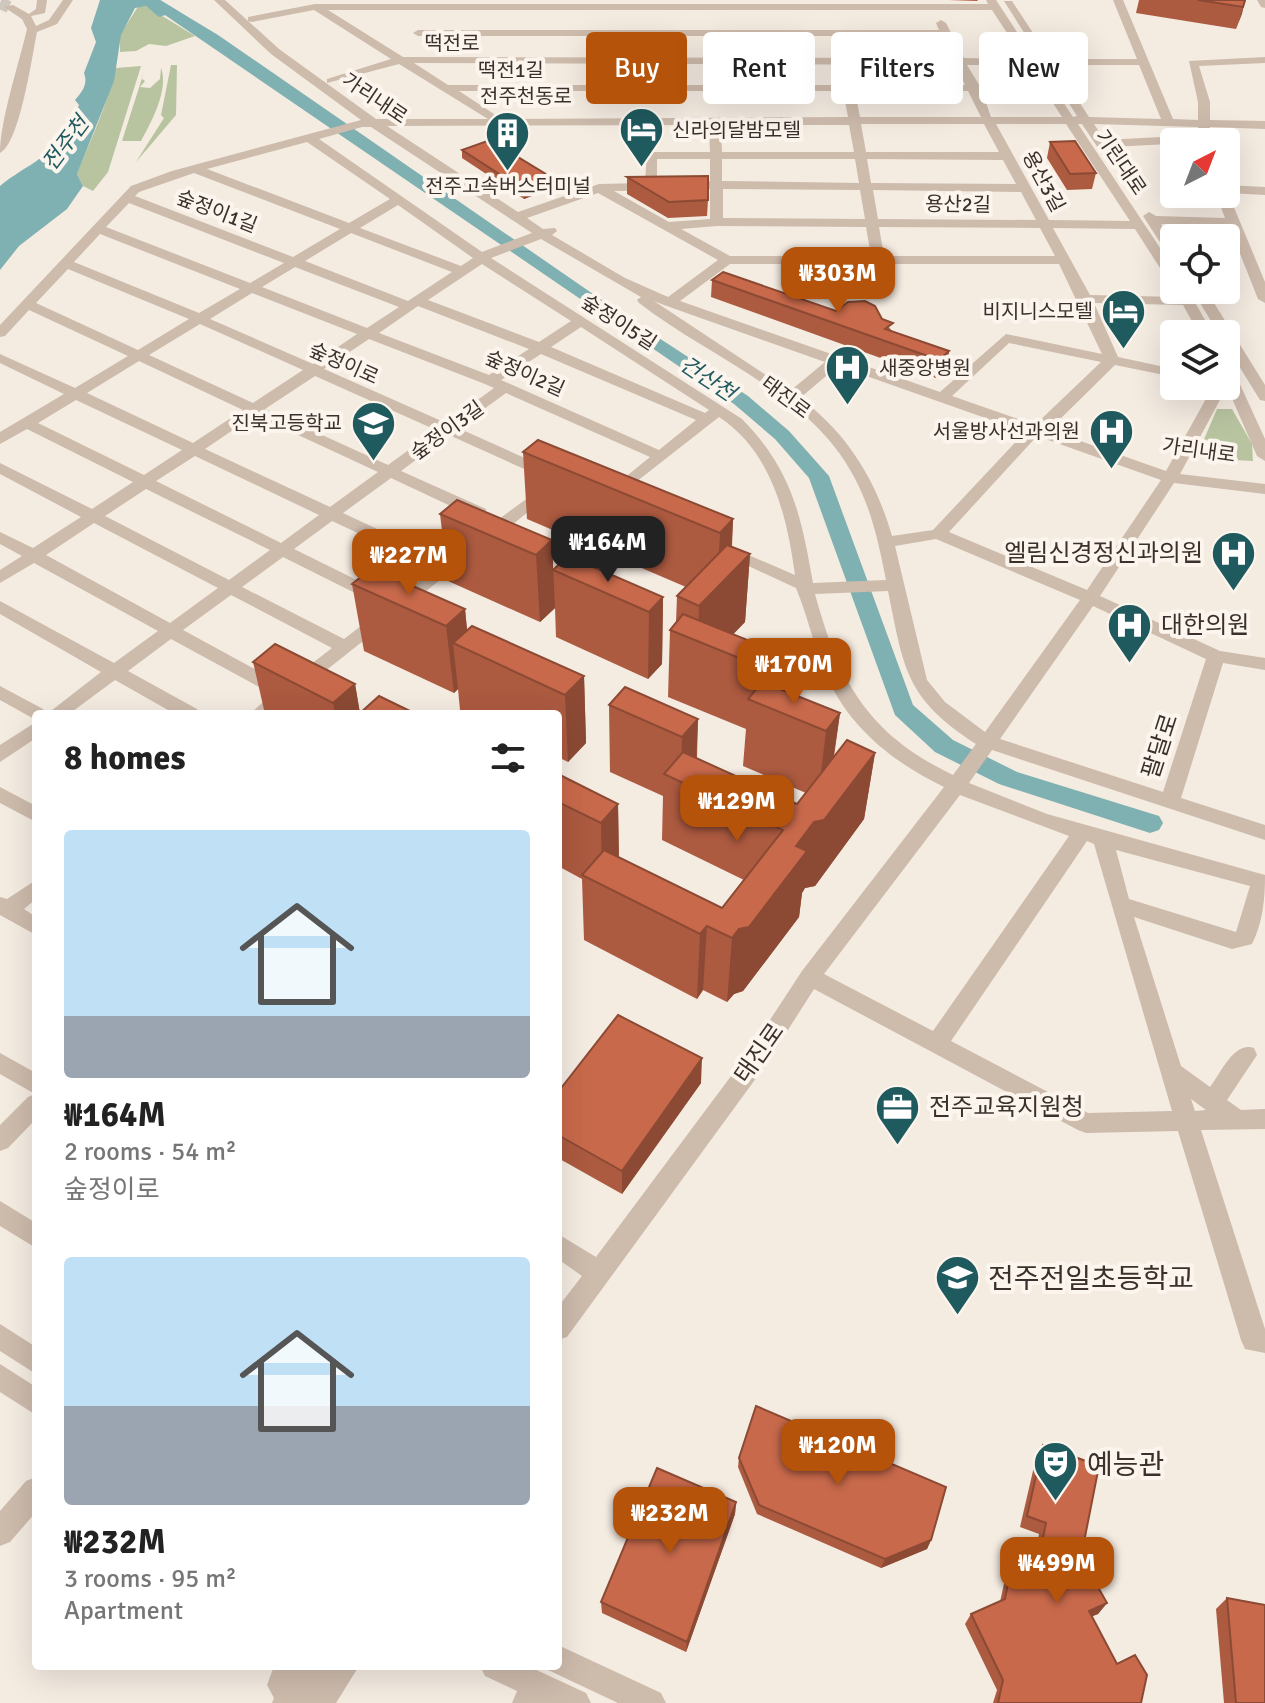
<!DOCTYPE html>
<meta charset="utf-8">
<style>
body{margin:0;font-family:Signika,"Noto Sans KR",sans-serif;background:#f6f6f6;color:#222;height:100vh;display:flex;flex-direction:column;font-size:30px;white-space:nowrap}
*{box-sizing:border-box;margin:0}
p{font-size:26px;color:#767676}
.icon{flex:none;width:44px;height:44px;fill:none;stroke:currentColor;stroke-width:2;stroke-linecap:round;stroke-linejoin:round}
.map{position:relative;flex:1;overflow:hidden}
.drawer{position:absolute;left:32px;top:710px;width:530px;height:960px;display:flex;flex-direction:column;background:#fff;border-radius:8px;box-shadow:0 8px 32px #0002}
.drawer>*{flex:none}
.hud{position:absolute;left:586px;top:32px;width:558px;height:72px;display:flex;gap:16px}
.needle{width:52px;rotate:42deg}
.tools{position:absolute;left:1160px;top:128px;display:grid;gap:16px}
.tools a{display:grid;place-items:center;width:80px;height:80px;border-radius:8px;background:#fff;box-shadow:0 8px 32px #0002;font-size:40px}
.price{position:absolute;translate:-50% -68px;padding:0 18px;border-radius:16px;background:#b45309;color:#fff;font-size:26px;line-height:52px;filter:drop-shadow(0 2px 4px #0008)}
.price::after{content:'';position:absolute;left:50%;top:48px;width:24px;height:18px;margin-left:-12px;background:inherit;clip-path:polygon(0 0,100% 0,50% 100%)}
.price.selected{background:#222;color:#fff}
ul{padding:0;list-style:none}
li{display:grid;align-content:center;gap:16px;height:424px;padding:0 32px}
li span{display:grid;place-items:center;height:248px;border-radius:8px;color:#555}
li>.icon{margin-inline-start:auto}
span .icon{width:144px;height:144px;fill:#fffc;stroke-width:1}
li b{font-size:34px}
h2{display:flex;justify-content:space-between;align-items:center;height:96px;padding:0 32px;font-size:34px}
.pill{padding:0 28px;border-radius:8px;background:#fff;box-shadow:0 8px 32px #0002;font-size:28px;line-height:72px}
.pill.selected{background:#b45309;color:#fff}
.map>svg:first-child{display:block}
</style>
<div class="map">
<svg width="1265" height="1703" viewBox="0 0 1265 1703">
<rect width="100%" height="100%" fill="#f4ebe1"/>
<g fill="#b8c4a0">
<path d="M139 5 146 6 195 36 166 46 149 44 136 51 120 52V35Z"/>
<path d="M171 65H177L176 115 136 162 164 118 161 115Z"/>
<path d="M141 66 108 172 93 191 83 186 77 174C85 153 115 89 112 72L116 68Z"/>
<path d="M161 68C169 89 152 121 141 141H122L144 72 142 79 145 81 140 87 150 88 160 79Z"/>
<path d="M1217 409H1232L1252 444 1253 461 1196 458Z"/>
</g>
<path fill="#7fb0b2" d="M100 0H160L178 11 159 17 146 6 135 8 121 35 114 81 77 174 83 186 67 209 19 246 0 270V186C26 164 58 157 67 119L76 113 79 105 75 100C83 91 88 84 84 73L96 42 91 28Z"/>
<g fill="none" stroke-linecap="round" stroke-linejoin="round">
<path fill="#7fb0b2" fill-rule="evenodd" d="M143 0H160L218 35 622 314 748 396 789 431 829 476 913 705 953 740 1017 772 1159 816 1163 823 1159 830 1150 833 999 784 935 752 895 715 809 478 775 439 734 404Z"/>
<path stroke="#cfc6bd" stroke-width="12" stroke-dasharray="12 6" stroke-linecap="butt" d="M0 3 9 7"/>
<g fill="#cdbbac" fill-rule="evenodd">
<path d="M37 0H47L45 13 31 16 36 26 49 20 63 0H73L57 24 37 32C32 56 20 143 0 153 0 120 19 64 27 29L22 19 4 7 13 5 29 14 36 9Z"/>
<path d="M214 0H225L279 49 376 119H488L399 64 327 83V79L391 59 314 10 252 22 248 21V17L315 4H988L986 0H996L1073 117 1077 116 1004 1H1012L1050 59H1137L1113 0H1123L1173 119 1198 120V102L1189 61 1265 57V63L1199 66 1210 102V120L1265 121V129L1210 127V142L1110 147 1120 163 1114 167 1110 166 1082 124H1078L1174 269V283L1169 282 1135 229 1053 228 1090 295 1178 297 1174 290H1188L1213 334H1199L1183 305 1094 303 1118 357 1174 369V377L1115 365 1049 430 1166 471 1213 386H1226V365L1233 369 1265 439V461L1257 456 1227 387 1180 474 1265 484V494L1174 483 1100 596 1220 651 1265 658V670L1223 663 1181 798 1265 825V840L992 750 969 783 1047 814 1265 875C1265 899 1263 922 1252 944L1232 949 1134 917 1181 1066 1210 1087C1221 1073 1234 1041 1254 1048L1257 1055 1227 1100 1241 1110 1265 1109V1129L1201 1130 1265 1329V1353L1245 1349 1241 1340 1178 1131 1086 1133 1078 1130 814 989 765 1066 567 1337 558 1340V1307L582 1276 558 1259V1234L596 1257 749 1052 802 971 944 787C892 762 846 725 824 670 813 643 807 614 796 588L716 551 718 547H730L795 575C787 516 772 452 719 417L613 500 607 498V492L650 457 506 393 458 428 554 471V477H542L449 435 401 471 486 509V517H474L391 478 343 513 445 561 456 556 464 561 271 714H250L272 694 171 639 128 671 197 709 199 714H175L115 680 69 714H47L101 672 0 614V601L114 663 158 631 34 563 0 583V570L22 556 0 544V532L33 548 81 517 0 474V463L92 509 133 482 27 429 0 444V432L64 394 0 363V354L75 388 128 356 29 310 5 336 0 337V325L131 186 172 171 361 120 271 54ZM328 10H992L1024 59 964 58 946 23 941 20 936 23 939 30H418L413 33 418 36H942L953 58 403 57ZM414 63 956 65 965 85H854L851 77 847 76 841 79 842 85H448ZM967 65H1028L1062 117H991L981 88ZM1055 65H1139L1161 119 1089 117ZM459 91H843L848 117 492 119 494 114ZM855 91H968L981 117H860ZM861 124H984L999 152H866ZM996 124H1066L1130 221 1049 220ZM1094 124 1198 127V135L1105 140ZM709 125 710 152H647L645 183 599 184 518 212 387 126ZM721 125H849L854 152H722ZM362 127H371L532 233 482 252 319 139ZM307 142 390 199 349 223 207 169ZM657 159H710V181L657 183ZM722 159H855L859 183 722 181ZM867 159 1003 160 1016 184 871 183ZM194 173 340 229 293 257 135 196 139 192ZM710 189V219L669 222 614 191ZM723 189 860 190 865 219 723 218ZM873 190 1021 192 1036 220 878 219ZM598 193 718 260 668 297 625 278 552 235 557 231 555 228 543 229 527 218ZM129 203 284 263 250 283 106 227ZM398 205 473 258 461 266 360 228ZM717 226 866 227 871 256H730L681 229ZM879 227 1040 228 1055 256H884ZM351 233 452 272 408 301 305 261ZM100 234 240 289 199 313 74 262ZM541 239 641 297 637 300 639 303C710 358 809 393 853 475 871 507 879 544 886 580L813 583C801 515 792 470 742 419L491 258ZM482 264 571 321 539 342 428 300ZM730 264H1059L1102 354 1006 334 940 392 846 359V353L834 355 680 301ZM295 267 399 307 367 328 262 287ZM68 269 189 319 138 350 36 303ZM252 293 357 334 313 364 210 319ZM654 301 664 305 825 362 790 391ZM418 306 529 349 489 375 379 333ZM200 324 303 370 253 403 149 355ZM581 327 709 410 705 413 551 347ZM369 339 485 384 494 388 446 423 324 369ZM1009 343 1101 362 1035 425 952 396ZM541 354 696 420 659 450 501 380ZM139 361 243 410 193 443 87 393ZM838 366 1025 432 933 530 892 536C876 480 847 433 800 398ZM315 376 436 430 388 465 265 409ZM76 400 182 450 144 475 38 423ZM255 415 378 472 330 507 205 449ZM1037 436 1161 480 1087 590 949 532ZM195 456 319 515 281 543 156 481ZM146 489 270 550 229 580 105 516ZM332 521 435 569 344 639 242 587 283 557 369 600H381L384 596 381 592 294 549ZM94 523 218 588 170 623 46 555ZM936 539 1080 600 985 732 945 702 927 680 895 546ZM888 591C904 669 905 698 976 744L953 775C868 734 839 682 815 594ZM231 595 332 648 284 685 183 630ZM1093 606 1206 659 1163 792 1000 739ZM960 795 1069 836 933 1031 824 974ZM1087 841 1094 844 1172 1111 1088 1113 951 1041ZM1116 850 1250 886 1236 932 1129 899ZM1191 1099 1206 1110 1195 1111Z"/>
<path d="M1257 0H1265V8L1261 7Z"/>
<path d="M1226 185 1265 187V195L1228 193 1265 282V303L1258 299 1229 226 1161 224 1174 243V257L1169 256 1143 216 1149 212 1156 216 1225 218 1216 194H1226Z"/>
<path d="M1192 290H1206L1265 385V401L1260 400 1226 345V334H1219Z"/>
<path d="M547 484 553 486V492L493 540H481V532Z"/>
<path d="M0 686 43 709 45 714H36V720L0 700Z"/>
<path d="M36 722V738L0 762V745Z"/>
<path d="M0 787 36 806V822L0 803Z"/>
<path d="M36 880V899L24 909 36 917V935L0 915V897L7 899Z"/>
<path d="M0 1053 36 1073V1119L8 1148 0 1151V1125L28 1097 35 1094 0 1074Z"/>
<path d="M0 1201 36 1223V1248L0 1226Z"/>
<path d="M0 1324 36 1347V1374L0 1351Z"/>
<path d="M0 1364 36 1387V1415L0 1392Z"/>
<path d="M36 1477V1512L10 1542 0 1546V1511L26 1481Z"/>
<path d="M558 1645 661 1693 666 1703H618L548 1670 546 1666H558Z"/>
<path d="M274 1666H359L336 1703H272L274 1698 267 1685Z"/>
<path d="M480 1666H528L586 1693 591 1703H512L517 1691 485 1676Z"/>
</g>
</g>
<g fill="#ac5a40">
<path d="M949 0H978L977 1Z"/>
<path d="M1139 0H1246L1236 29 1136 13Z"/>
<path d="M1050 142 1096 173 1092 189 1067 190 1047 158Z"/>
<path d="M462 150 555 187 524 199 462 158Z"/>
<path d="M627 177 708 200 707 216 668 218 627 194Z"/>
<path d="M712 280 836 311 882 319 892 331 949 351 946 369 936 378 711 297Z"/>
<path d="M523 452 733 519 732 547 750 554 745 622 733 634 772 650 769 685 840 713 834 757 875 753 864 819 815 886 805 888 802 893 799 917 743 991 734 994 727 1002 703 990 697 999 584 940 582 879 558 866V774L618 804 619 858 722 908 744 880 662 840 663 796 610 772 609 705 698 719 697 758 797 804 806 793 743 766 746 729 668 697 670 630 676 623 677 596 686 587 527 519Z"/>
<path d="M440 514 552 540 553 570 663 597 662 664 648 679 556 637 555 608 540 622 448 581Z"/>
<path d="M352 584 465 609 467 630 584 676 586 743 568 762 558 757V714H468L460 710 458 689 454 693 364 651Z"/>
<path d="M253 662 355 684 360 713 416 714H265Z"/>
<path d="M701 1083 622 1194 558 1158V1092Z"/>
<path d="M1043 1445 1081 1557 1107 1603 1098 1614 1092 1616 1117 1664 1141 1703H993L997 1690 965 1624 971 1614 1000 1602 1005 1579 1011 1568 1035 1555 1039 1534 1020 1527 1036 1458Z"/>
<path d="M739 1458 931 1540 927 1549 881 1568 757 1514 738 1467Z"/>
<path d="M736 1502 735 1514 686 1652 602 1613 601 1602Z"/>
<path d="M1227 1598 1265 1703H1224L1216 1609Z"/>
</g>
<g fill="#8c4a34">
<path d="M1245 0 1242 14 1236 29 1243 7Z"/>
<path d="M554 179 555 187 524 199V190Z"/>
<path d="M949 351 946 369 936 378 939 360Z"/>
<path d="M733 519 730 575 750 554 745 622 719 649 698 641 699 606 717 588 720 533Z"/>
<path d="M552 540 555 608 540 622 536 555Z"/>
<path d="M663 597 662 664 648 679 649 612Z"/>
<path d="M465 609 469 651 453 643 458 689 454 693 446 626Z"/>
<path d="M772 650 767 706 756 702 759 666Z"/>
<path d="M584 676 586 743 568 762 565 695Z"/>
<path d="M355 684 360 714H335L333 703Z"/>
<path d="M840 713 830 780 818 798 826 731Z"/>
<path d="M698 719 695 785 681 782 682 737Z"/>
<path d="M875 753 864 819 815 886 805 888 802 893 799 917 743 991 734 994 727 1002 732 938 796 846 814 822Z"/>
<path d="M618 804 619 870 602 885 601 823Z"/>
<path d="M707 926 703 990 697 999 700 934Z"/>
<path d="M702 1058 701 1083 622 1194V1171Z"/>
<path d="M736 1502 735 1514 686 1652 687 1642Z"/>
<path d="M931 1540 927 1549 881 1568 885 1559Z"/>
<path d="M1107 1603 1098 1614 1081 1621 1089 1611Z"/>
</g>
<g fill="#c8694b" stroke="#8c4a34" stroke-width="2">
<path d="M1198 0H1245L1243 7Z"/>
<path d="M490 140 554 179 524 190 462 150Z"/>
<path d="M1075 141 1096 173 1070 174 1050 142Z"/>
<path d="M708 176V200L669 202 627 177Z"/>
<path d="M723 272 836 311 848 302 865 301 875 306 882 319 893 323 885 329 949 351 939 360 712 280Z"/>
<path d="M538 440 733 519 720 533 523 452Z"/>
<path d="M457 500 552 540 536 555 440 514Z"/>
<path d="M727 545 750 554 699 606 677 596Z"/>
<path d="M568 556 663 597 649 612 553 570Z"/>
<path d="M372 568 465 609 446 626 352 584Z"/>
<path d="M683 614 772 650 759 666 670 630Z"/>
<path d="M472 626 584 676 565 695 453 643Z"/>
<path d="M275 644 355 684 333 703 253 662Z"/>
<path d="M762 682 840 713 826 731 748 699Z"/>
<path d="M625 687 698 719 682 737 609 705Z"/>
<path d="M379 696 416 714H359Z"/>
<path d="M847 740 875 753 824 820 814 822 796 846 807 851 749 927 739 929 732 938 707 926 700 934 582 875 604 850 722 908 783 830 664 774 683 752 797 804Z"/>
<path d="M558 774 618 804 601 823 558 802Z"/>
<path d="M618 1015 702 1058 622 1171 558 1135V1092Z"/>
<path d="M756 1406 946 1487 931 1540 885 1559 759 1505 739 1458Z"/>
<path d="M1043 1445 1099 1466 1081 1557 1087 1560 1086 1566 1107 1603 1089 1611 1117 1664 1135 1655 1147 1675 1141 1703H998L1003 1680 971 1614 1005 1599 1011 1568 1040 1552 1046 1523 1027 1516Z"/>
<path d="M657 1468 736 1502 687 1642 601 1602Z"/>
<path d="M1227 1598 1265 1605V1703H1236Z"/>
</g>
<defs>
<symbol id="hotel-pin" viewBox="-11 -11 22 30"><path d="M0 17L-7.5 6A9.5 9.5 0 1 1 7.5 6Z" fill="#1f5a5e" stroke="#fbf5ee"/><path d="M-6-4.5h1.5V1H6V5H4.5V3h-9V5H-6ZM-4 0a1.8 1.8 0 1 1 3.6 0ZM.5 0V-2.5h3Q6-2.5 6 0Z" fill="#fff"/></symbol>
<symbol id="building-pin" viewBox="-11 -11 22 30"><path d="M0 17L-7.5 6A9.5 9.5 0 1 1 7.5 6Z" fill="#1f5a5e" stroke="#fbf5ee"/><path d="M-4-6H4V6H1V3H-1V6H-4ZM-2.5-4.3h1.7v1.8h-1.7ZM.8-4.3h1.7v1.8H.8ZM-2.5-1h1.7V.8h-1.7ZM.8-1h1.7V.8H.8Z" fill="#fff"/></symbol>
<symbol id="hospital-pin" viewBox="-11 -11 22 30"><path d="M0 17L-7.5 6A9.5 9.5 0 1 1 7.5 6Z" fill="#1f5a5e" stroke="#fbf5ee"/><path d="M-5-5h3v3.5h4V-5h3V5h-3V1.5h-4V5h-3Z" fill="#fff"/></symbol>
<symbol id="school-pin" viewBox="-11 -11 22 30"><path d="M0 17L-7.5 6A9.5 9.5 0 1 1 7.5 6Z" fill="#1f5a5e" stroke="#fbf5ee"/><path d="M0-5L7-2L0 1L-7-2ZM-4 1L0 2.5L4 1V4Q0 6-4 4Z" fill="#fff"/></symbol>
<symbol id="office-pin" viewBox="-11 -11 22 30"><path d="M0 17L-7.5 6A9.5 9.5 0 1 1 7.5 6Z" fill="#1f5a5e" stroke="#fbf5ee"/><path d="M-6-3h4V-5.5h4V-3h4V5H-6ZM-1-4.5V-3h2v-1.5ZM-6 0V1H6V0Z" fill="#fff"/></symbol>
<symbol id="theatre-pin" viewBox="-11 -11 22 30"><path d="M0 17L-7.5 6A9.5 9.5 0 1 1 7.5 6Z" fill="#1f5a5e" stroke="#fbf5ee"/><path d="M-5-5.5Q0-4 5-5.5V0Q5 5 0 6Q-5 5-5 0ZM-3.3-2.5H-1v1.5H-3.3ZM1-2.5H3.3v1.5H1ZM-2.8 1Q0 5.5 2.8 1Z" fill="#fff"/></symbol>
</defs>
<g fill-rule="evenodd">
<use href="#hotel-pin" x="616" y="104" width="51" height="69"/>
<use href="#building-pin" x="482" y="108" width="51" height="69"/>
<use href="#hotel-pin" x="1098" y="286" width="51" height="69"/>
<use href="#hospital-pin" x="822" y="342" width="51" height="69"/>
<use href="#school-pin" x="348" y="398" width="51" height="69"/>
<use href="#hospital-pin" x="1086" y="406" width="51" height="69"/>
<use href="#hospital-pin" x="1208" y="528" width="51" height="69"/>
<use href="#hospital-pin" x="1104" y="600" width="51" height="69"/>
<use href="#office-pin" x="872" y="1082" width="51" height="69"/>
<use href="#school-pin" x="932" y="1252" width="51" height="69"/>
<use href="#theatre-pin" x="1030" y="1438" width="51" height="69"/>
</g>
<g text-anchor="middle" stroke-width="8" stroke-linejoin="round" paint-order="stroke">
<g font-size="20" fill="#3b302b" stroke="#fbf5ee">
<text x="452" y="50">떡전로</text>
<text x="511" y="77">떡전1길</text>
<text x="526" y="103">전주천동로</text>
<text transform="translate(375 98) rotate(34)" y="7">가리내로</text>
<text transform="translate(1121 162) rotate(56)" y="7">기린대로</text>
<text transform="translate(1044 181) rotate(62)" y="7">용산3길</text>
<text transform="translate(958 204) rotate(1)" y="7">용산2길</text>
<text transform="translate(217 211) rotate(21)" y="7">숲정이1길</text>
<text transform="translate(619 322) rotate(33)" y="7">숲정이5길</text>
<text transform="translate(344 363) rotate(24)" y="7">숲정이로</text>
<text transform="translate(525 373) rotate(24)" y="7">숲정이2길</text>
<text transform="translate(786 397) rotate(37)" y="7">태진로</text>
<text transform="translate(447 430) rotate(-36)" y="7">숲정이3길</text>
<text transform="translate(1199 450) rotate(8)" y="7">가리내로</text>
</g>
<g font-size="20" fill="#3b302b" stroke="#fbf5ee" text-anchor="end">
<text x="672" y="137" text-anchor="start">신라의달밤모텔</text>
<text x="508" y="193" text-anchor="middle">전주고속버스터미널</text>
<text x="1093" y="318">비지니스모텔</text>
<text x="879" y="375" text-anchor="start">새중앙병원</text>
<text x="342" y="430">진북고등학교</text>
<text x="1080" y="438">서울방사선과의원</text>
</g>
<g font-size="22" font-style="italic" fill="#1f5a5e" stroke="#fbf5ee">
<text transform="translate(65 143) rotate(-53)" y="8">전주천</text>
<text transform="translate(708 378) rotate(34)" y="8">건산천</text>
</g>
<g font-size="24" fill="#3b302b" stroke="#fbf5ee" text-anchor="start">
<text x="1203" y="561" text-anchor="end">엘림신경정신과의원</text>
<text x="1161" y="633">대한의원</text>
<text x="929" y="1115">전주교육지원청</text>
</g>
<g font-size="24" fill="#3b302b" stroke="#fbf5ee">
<text transform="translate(1160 746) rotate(-72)" y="8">팔달로</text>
<text transform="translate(759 1053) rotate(-55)" y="8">태진로</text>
</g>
<g font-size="28" fill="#3b302b" stroke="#fbf5ee" text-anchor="start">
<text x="988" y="1288">전주전일초등학교</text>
<text x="1087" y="1474">예능관</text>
</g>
</g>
</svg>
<div class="tools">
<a><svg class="needle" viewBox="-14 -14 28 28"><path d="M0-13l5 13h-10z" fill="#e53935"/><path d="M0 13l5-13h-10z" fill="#767676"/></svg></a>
<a><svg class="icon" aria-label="locate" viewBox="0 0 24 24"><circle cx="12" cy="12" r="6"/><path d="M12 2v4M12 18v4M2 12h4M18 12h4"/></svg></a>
<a><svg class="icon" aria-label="layers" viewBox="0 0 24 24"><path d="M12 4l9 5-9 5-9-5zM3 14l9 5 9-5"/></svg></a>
</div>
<b class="price" style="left:838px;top:315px">₩303M</b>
<b class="price selected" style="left:608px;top:584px">₩164M</b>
<b class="price" style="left:409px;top:597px">₩227M</b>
<b class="price" style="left:794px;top:706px">₩170M</b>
<b class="price" style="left:737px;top:843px">₩129M</b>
<b class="price" style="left:838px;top:1487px">₩120M</b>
<b class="price" style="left:670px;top:1555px">₩232M</b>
<b class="price" style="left:1057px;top:1605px">₩499M</b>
<div class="hud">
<a class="pill selected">Buy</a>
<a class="pill">Rent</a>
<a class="pill">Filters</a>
<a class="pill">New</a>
</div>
<section class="drawer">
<h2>8 homes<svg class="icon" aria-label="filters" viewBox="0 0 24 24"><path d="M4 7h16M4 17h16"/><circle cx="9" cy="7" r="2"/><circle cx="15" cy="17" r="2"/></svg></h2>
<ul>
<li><span style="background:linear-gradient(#bfe0f5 75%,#9aa5b1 0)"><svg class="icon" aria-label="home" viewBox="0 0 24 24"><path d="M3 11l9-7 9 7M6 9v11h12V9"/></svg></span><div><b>₩164M</b><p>2 rooms · 54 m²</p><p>숲정이로</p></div></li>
<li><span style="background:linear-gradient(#bfe0f5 60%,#9aa5b1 0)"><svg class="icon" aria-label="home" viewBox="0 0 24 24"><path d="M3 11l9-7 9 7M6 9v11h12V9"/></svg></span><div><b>₩232M</b><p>3 rooms · 95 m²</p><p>Apartment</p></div></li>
</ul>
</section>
</div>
